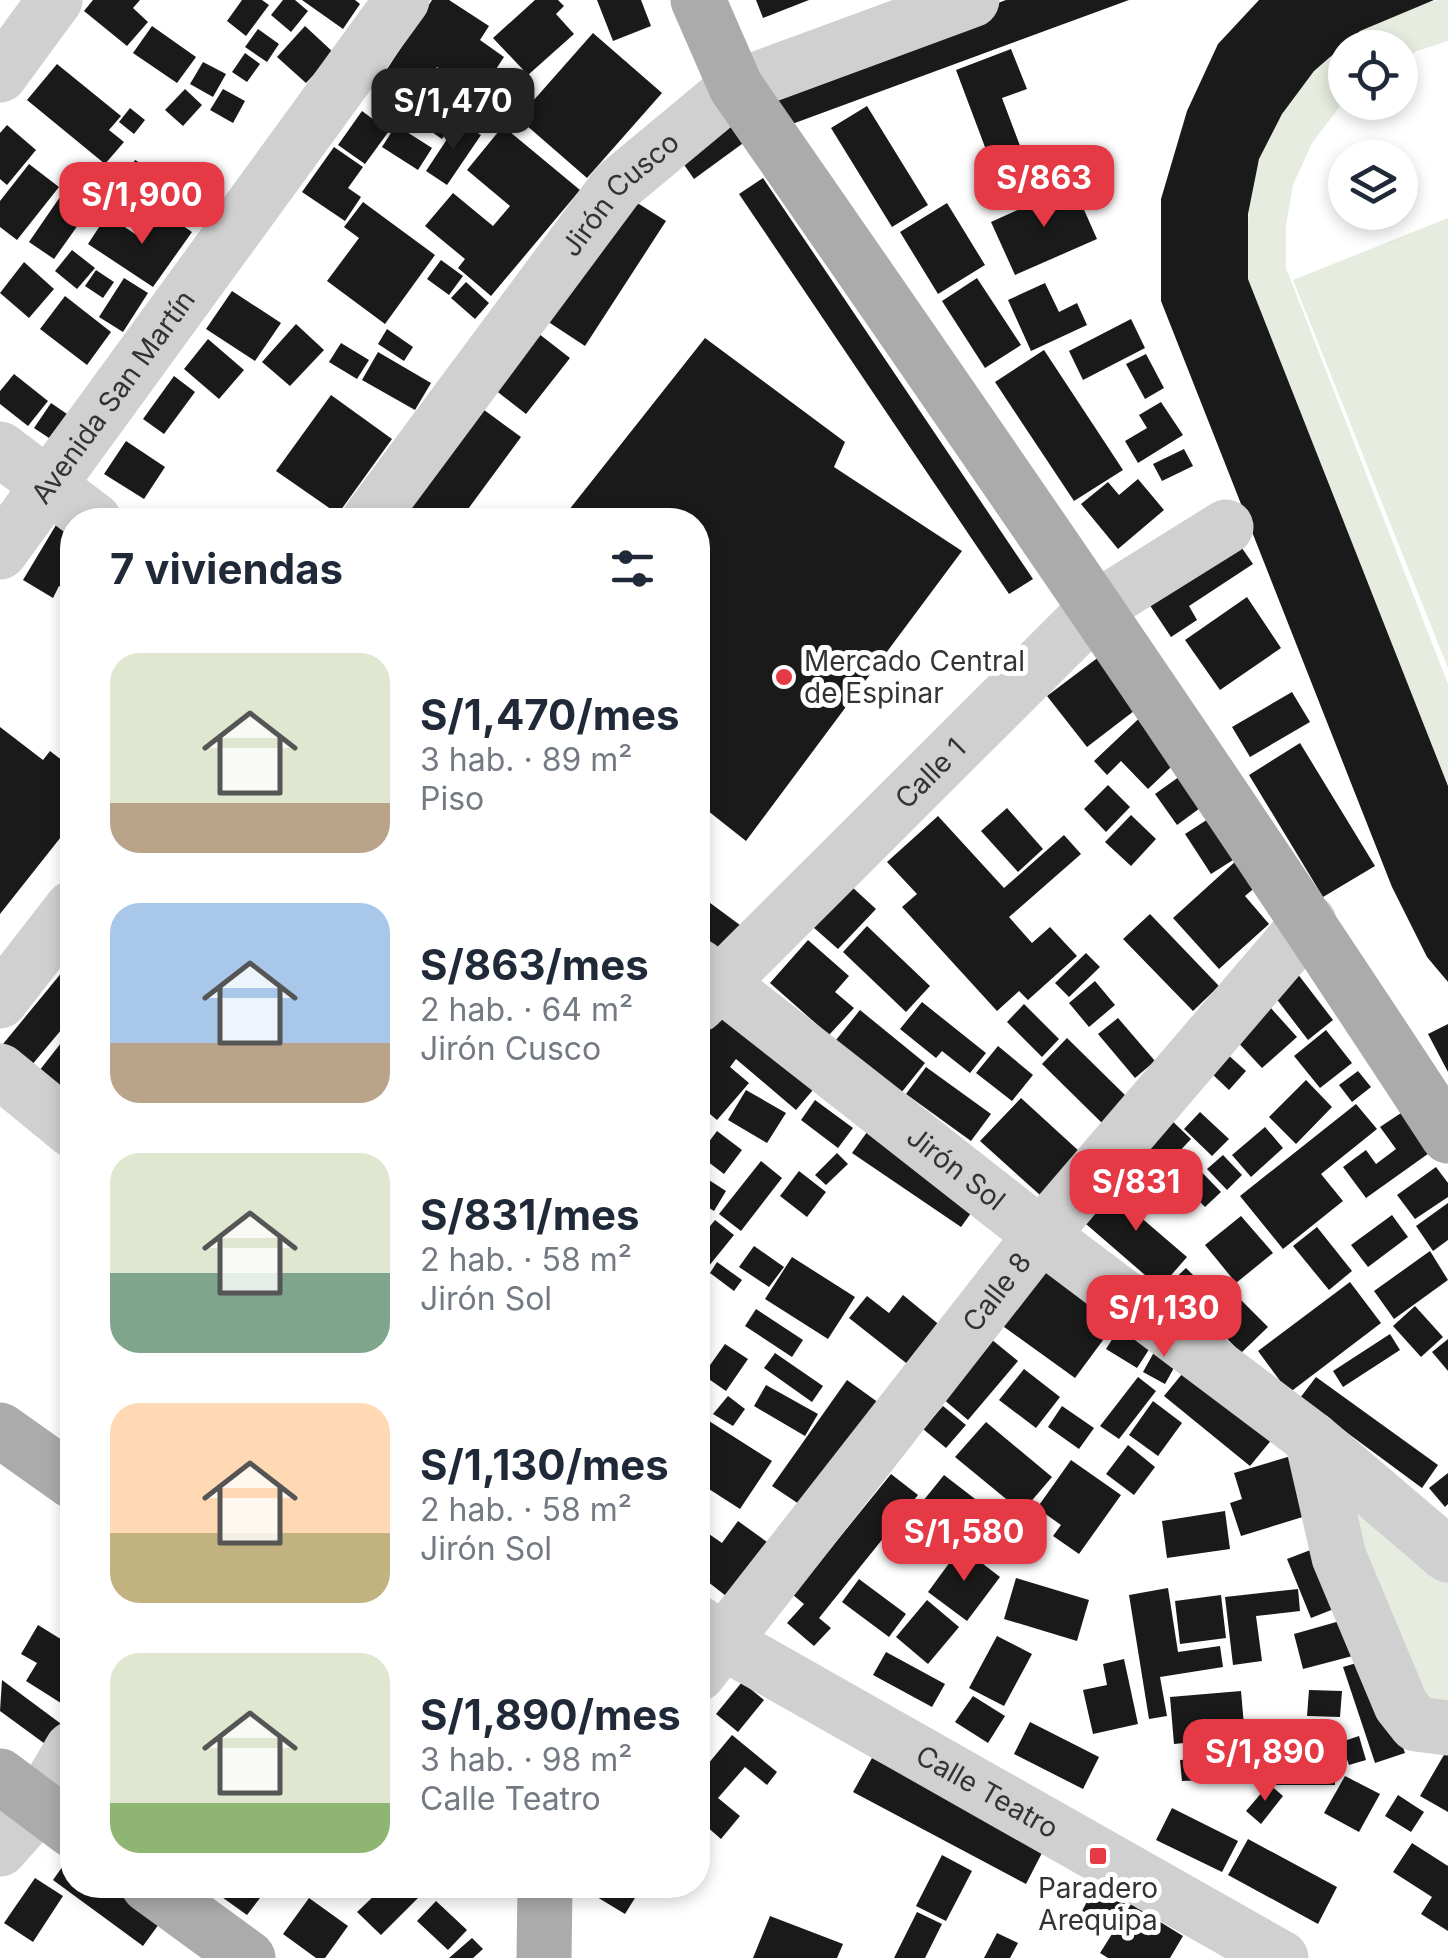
<!DOCTYPE html>
<html lang="es">
<meta charset="utf-8">
<style>
body{margin:0;font-family:Inter,sans-serif;background:#f2f2f3;color:#1f2937;height:100vh;display:flex;flex-direction:column;font-size:38px;white-space:nowrap}
*{box-sizing:border-box;margin:0}
p{font-size:32px;color:#747a83}
.icon{flex:none;width:55px;height:55px;fill:none;stroke:currentColor;stroke-width:2;stroke-linecap:round;stroke-linejoin:round}
.map{position:relative;flex:1;overflow:hidden}
.side{position:absolute;left:60px;top:508px;width:650px;height:1390px;display:flex;flex-direction:column;background:#fff;border-radius:40px;box-shadow:0 5px 15px #0003}
.side>*{flex:none}
.fabs{position:absolute;left:1328px;top:30px;display:grid;gap:20px}
.fabs a{display:grid;place-items:center;width:90px;height:90px;border-radius:50%;background:#fff;box-shadow:0 5px 15px #0003;font-size:50px}
.price{position:absolute;translate:-50% -85px;padding:0 22px;border-radius:20px;background:#e63946;color:#fff;font-size:32px;line-height:65px;filter:drop-shadow(0 2px 5px #0008)}
.price::after{content:'';position:absolute;left:50%;top:60px;width:30px;height:22px;margin-left:-15px;background:inherit;clip-path:polygon(0 0,100% 0,50% 100%)}
.price.selected{background:#222;color:#fff}
ul{padding:0;list-style:none}
li{display:flex;align-items:center;gap:30px;height:250px;padding:0 50px}
li span{display:grid;place-items:center;flex:none;width:280px;height:200px;border-radius:30px;color:#555}
li>.icon{margin-inline-start:auto}
span .icon{width:120px;height:120px;fill:#fffc;stroke-width:1}
li b{font-size:42px}
h2{display:flex;justify-content:space-between;align-items:center;height:120px;padding:0 50px;font-size:42px}
.map>svg:first-child{display:block}
</style>
<div class="map">
<svg width="1448" height="1958" viewBox="0 0 1448 1958">
<rect width="100%" height="100%" fill="#fff"/>
<g fill="#e6ecdf">
<path d="M1438 0H1448V41L1417 51 1400 61V48H1345V100L1312 143 1293 185 1286 225V268L1448 684V786L1248 279C1248 239 1245 195 1260 157 1279 109 1317 60 1359 31 1382 16 1412 7 1438 0Z"/>
<path d="M1448 218V668L1293 280Z"/>
<path d="M1332 1477 1448 1574V1715L1421 1716Z"/>
</g>
<g fill="#1a1a1a">
<path d="M93 0H140L133 8 148 22 127 46 84 11Z"/>
<path d="M242 0H262L269 5 246 36 227 21Z"/>
<path d="M283 0H295L308 11 291 32 271 15Z"/>
<path d="M302 0H355L360 4 343 29Z"/>
<path d="M432 0H449L489 26 480 40 504 57 479 95 437 67 412 105 378 83Z"/>
<path d="M535 0H558L564 6 556 14 574 34 528 75 493 38Z"/>
<path d="M597 0H641L651 26 613 41Z"/>
<path d="M756 0H809L763 18Z"/>
<path d="M1006 0H1129L784 127 769 87Z"/>
<path d="M1259 0H1434L1360 31 1314 71 1282 114 1259 159 1248 214V279L1448 786V982L1427 957 1392 887 1161 301V199L1187 111 1218 44Z"/>
<path d="M152 26 196 57 177 83 133 53Z"/>
<path d="M305 26 334 53 306 83 277 57Z"/>
<path d="M258 29 279 44 267 62 245 47Z"/>
<path d="M593 33 662 93 587 178 518 118Z"/>
<path d="M1011 49 1027 89 1002 98 1028 167 997 179 956 70Z"/>
<path d="M245 53 260 64 247 82 232 72Z"/>
<path d="M203 62 226 74 213 97 190 84Z"/>
<path d="M57 64 121 116 109 130 124 142 105 164 27 100Z"/>
<path d="M511 71 534 89 512 118 489 100Z"/>
<path d="M185 89 202 105 183 126 165 110Z"/>
<path d="M223 89 245 101 233 123 210 110Z"/>
<path d="M735 103 757 133 694 179 673 149Z"/>
<path d="M867 106 928 205 892 227 831 128Z"/>
<path d="M130 108 145 120 134 134 119 122Z"/>
<path d="M439 109 455 119 442 139 426 128Z"/>
<path d="M362 111 389 131 365 164 338 145Z"/>
<path d="M459 121 481 135 447 185 426 171Z"/>
<path d="M7 125 36 150 7 185 0 179V133Z"/>
<path d="M396 125 432 148 418 170 382 147Z"/>
<path d="M503 126 580 190 491 296 458 268 465 259 425 226 453 193 493 226 510 206 467 170Z"/>
<path d="M334 147 363 167 348 188 361 197 345 221 302 192Z"/>
<path d="M135 160 158 173 144 196 121 182Z"/>
<path d="M29 164 59 187 17 240 0 227V201Z"/>
<path d="M170 168 215 197 197 225 152 196Z"/>
<path d="M763 178 1033 579 1009 594 739 194Z"/>
<path d="M1073 185 1097 239 1015 275 991 222Z"/>
<path d="M122 189 160 211 151 224 114 203Z"/>
<path d="M62 194 88 211 54 259 29 242Z"/>
<path d="M628 197 666 221 585 346 547 321Z"/>
<path d="M363 202 435 255 385 324 327 281 359 238 344 227Z"/>
<path d="M947 203 985 265 938 294 900 232Z"/>
<path d="M163 212 192 232 153 287 88 244 107 215 144 240Z"/>
<path d="M72 250 95 268 77 289 55 271Z"/>
<path d="M441 260 463 276 449 295 427 279Z"/>
<path d="M24 262 54 289 29 318 0 293Z"/>
<path d="M96 270 114 282 103 298 85 286Z"/>
<path d="M124 278 148 293 123 332 99 317Z"/>
<path d="M977 278 1021 345 985 368 942 301Z"/>
<path d="M466 282 489 303 475 319 451 298Z"/>
<path d="M1045 283 1059 312 1077 303 1087 325 1031 351 1008 300Z"/>
<path d="M232 291 281 323 255 361 206 329Z"/>
<path d="M65 296 111 332 87 365 40 329Z"/>
<path d="M1131 319 1145 348 1083 380 1069 351Z"/>
<path d="M296 324 324 350 290 386 262 362Z"/>
<path d="M387 329 413 347 404 361 378 344Z"/>
<path d="M534 330 570 358 526 414 490 386Z"/>
<path d="M705 338 845 442 834 467 962 551 746 841 698 803V520H561Z"/>
<path d="M208 339 244 370 219 399 184 369Z"/>
<path d="M341 343 369 360 357 379 329 362Z"/>
<path d="M1044 350 1123 470 1074 501 995 382Z"/>
<path d="M378 352 431 383 415 410 362 380Z"/>
<path d="M1146 354 1164 388 1145 399 1126 364Z"/>
<path d="M14 374 48 401 28 426 0 404V391Z"/>
<path d="M174 376 195 392 164 434 143 419Z"/>
<path d="M331 395 392 439 338 514 276 471Z"/>
<path d="M1161 402 1183 435 1138 463 1125 441 1147 428 1139 415Z"/>
<path d="M51 403 67 414 49 438 34 428Z"/>
<path d="M476 404 521 437 460 520H390Z"/>
<path d="M126 441 165 467 144 499 104 474Z"/>
<path d="M1184 449 1193 466 1162 481 1153 464Z"/>
<path d="M1138 479 1164 510 1118 549 1081 504 1108 482 1119 495Z"/>
<path d="M56 525 72 535V594L59 586 53 598 23 580Z"/>
<path d="M1235 538 1253 564 1189 606 1197 620 1171 637 1145 598Z"/>
<path d="M1247 597 1281 648 1220 690 1185 640Z"/>
<path d="M1108 650 1147 701 1087 747 1047 696Z"/>
<path d="M1292 692 1310 722 1250 757 1232 727Z"/>
<path d="M1150 708 1190 749 1148 789 1121 761 1107 775 1094 761Z"/>
<path d="M0 727 43 760 50 751 72 768V823L0 914Z"/>
<path d="M1300 743 1375 866 1323 897 1249 775Z"/>
<path d="M1190 769 1211 800 1177 825 1155 794Z"/>
<path d="M1108 785 1130 807 1106 832 1084 809Z"/>
<path d="M1007 808 1043 849 1018 872 981 831Z"/>
<path d="M1219 812 1244 853 1211 874 1185 834Z"/>
<path d="M1131 815 1156 839 1131 866 1105 842Z"/>
<path d="M938 816 1004 888 1064 835 1081 854 1009 917 1032 943 1050 927 1077 956 1028 1000 1019 991 997 1011 902 907 917 894 887 862Z"/>
<path d="M1237 860 1258 885 1245 896 1269 924 1219 969 1173 918Z"/>
<path d="M851 886 876 909 838 949 813 927Z"/>
<path d="M698 894 744 928 717 965 698 951Z"/>
<path d="M1150 914 1219 986 1193 1011 1123 939Z"/>
<path d="M867 926 930 986 906 1012 843 952Z"/>
<path d="M808 940 849 976 835 992 854 1008 829 1035 770 983Z"/>
<path d="M1086 953 1100 967 1069 997 1055 983Z"/>
<path d="M72 960V1017L31 1066 3 1044Z"/>
<path d="M1297 973 1333 1020 1308 1040 1272 993Z"/>
<path d="M1095 981 1115 1005 1089 1027 1069 1003Z"/>
<path d="M922 1002 986 1053 970 1073 942 1051 936 1058 900 1029Z"/>
<path d="M1024 1004 1059 1039 1042 1057 1007 1022Z"/>
<path d="M1269 1006 1297 1037 1262 1068 1234 1038Z"/>
<path d="M726 1008 818 1084 796 1110 736 1059 730 1067 749 1083 717 1120 698 1104V1042Z"/>
<path d="M860 1010 925 1063 901 1093 836 1040Z"/>
<path d="M1118 1018 1155 1061 1135 1078 1098 1034Z"/>
<path d="M1448 1024V1072L1428 1034Z"/>
<path d="M72 1029V1082L66 1091 39 1071Z"/>
<path d="M1326 1030 1352 1063 1320 1088 1294 1056Z"/>
<path d="M1067 1038 1127 1097 1102 1123 1042 1064Z"/>
<path d="M998 1046 1033 1075 1012 1101 976 1073Z"/>
<path d="M1226 1053 1246 1071 1229 1090 1210 1072Z"/>
<path d="M926 1067 991 1114 971 1141 906 1094Z"/>
<path d="M1358 1071 1371 1087 1352 1102 1339 1085Z"/>
<path d="M1306 1080 1332 1107 1296 1144 1269 1117Z"/>
<path d="M746 1090 786 1113 767 1143 728 1120Z"/>
<path d="M1021 1098 1080 1152 1040 1195 980 1141Z"/>
<path d="M815 1100 853 1128 838 1148 801 1120Z"/>
<path d="M1356 1104 1377 1129 1321 1174 1343 1201 1283 1249 1240 1196Z"/>
<path d="M1404 1111 1432 1151 1366 1198 1343 1167 1366 1150 1376 1164 1396 1149 1380 1127Z"/>
<path d="M1200 1112 1229 1139 1212 1156 1184 1129Z"/>
<path d="M1166 1115 1191 1139 1163 1169 1137 1145Z"/>
<path d="M875 1121 984 1195 961 1227 852 1153Z"/>
<path d="M1265 1127 1283 1148 1251 1177 1232 1155Z"/>
<path d="M717 1131 742 1150 724 1174 699 1155Z"/>
<path d="M837 1153 848 1164 826 1185 815 1175Z"/>
<path d="M1223 1155 1242 1175 1227 1190 1207 1169Z"/>
<path d="M1186 1156 1221 1192 1205 1207 1170 1172Z"/>
<path d="M761 1161 782 1178 741 1231 719 1214Z"/>
<path d="M1436 1167 1448 1183V1197L1415 1219 1397 1195Z"/>
<path d="M799 1171 826 1192 807 1217 780 1196Z"/>
<path d="M698 1173 726 1191 714 1211 698 1201Z"/>
<path d="M1126 1178 1151 1200 1138 1215 1187 1257 1160 1288 1086 1224Z"/>
<path d="M1448 1203V1240L1433 1251 1416 1226Z"/>
<path d="M1392 1215 1408 1237 1368 1267 1351 1245Z"/>
<path d="M1241 1216 1273 1253 1236 1283 1205 1245Z"/>
<path d="M715 1220 734 1235 700 1277 698 1275V1241Z"/>
<path d="M1317 1227 1352 1271 1329 1290 1293 1246Z"/>
<path d="M754 1246 784 1267 769 1287 739 1267Z"/>
<path d="M1054 1251 1129 1305 1075 1378 1000 1324Z"/>
<path d="M1430 1251 1448 1280 1394 1319 1374 1291Z"/>
<path d="M792 1257 855 1297 828 1339 765 1299Z"/>
<path d="M717 1262 742 1280 734 1291 710 1273Z"/>
<path d="M1186 1268 1210 1292 1187 1314 1164 1289Z"/>
<path d="M1350 1282 1381 1323 1289 1393 1258 1351Z"/>
<path d="M1232 1291 1268 1327 1241 1353 1206 1317Z"/>
<path d="M903 1295 942 1327 910 1366 849 1318 867 1296 889 1313Z"/>
<path d="M1415 1306 1443 1337 1421 1357 1393 1326Z"/>
<path d="M756 1309 803 1340 792 1357 745 1326Z"/>
<path d="M1130 1311 1161 1331 1137 1368 1106 1349Z"/>
<path d="M1390 1334 1400 1350 1343 1387 1333 1371Z"/>
<path d="M1163 1336 1185 1348 1165 1384 1143 1372Z"/>
<path d="M991 1339 1018 1361 968 1420 942 1398Z"/>
<path d="M1448 1339V1371L1432 1352Z"/>
<path d="M725 1344 748 1359 726 1391 703 1375Z"/>
<path d="M775 1353 823 1386 812 1402 764 1368Z"/>
<path d="M1196 1357 1278 1432 1250 1466 1164 1396Z"/>
<path d="M1024 1369 1060 1397 1036 1428 999 1400Z"/>
<path d="M1138 1377 1156 1391 1119 1439 1100 1426Z"/>
<path d="M1316 1377 1438 1465 1422 1488 1300 1398Z"/>
<path d="M847 1380 879 1403 805 1508 772 1486Z"/>
<path d="M766 1385 818 1414 805 1436 754 1406Z"/>
<path d="M728 1396 745 1409 733 1426 713 1414Z"/>
<path d="M1153 1401 1182 1423 1158 1456 1129 1435Z"/>
<path d="M943 1406 966 1425 946 1448 923 1429Z"/>
<path d="M1062 1406 1094 1428 1079 1449 1048 1427Z"/>
<path d="M698 1414 772 1461 740 1509 698 1482Z"/>
<path d="M986 1422 1052 1477 1022 1512 955 1457Z"/>
<path d="M1128 1445 1155 1467 1134 1495 1106 1474Z"/>
<path d="M1291 1456 1309 1515 1241 1536 1230 1503 1242 1499 1234 1473Z"/>
<path d="M1071 1460 1121 1495 1079 1554 1053 1536 1061 1525 1037 1508Z"/>
<path d="M1448 1473V1504L1445 1507 1429 1488Z"/>
<path d="M891 1474 918 1495 819 1618 831 1628 814 1646 787 1623 804 1604 793 1595Z"/>
<path d="M944 1475 1014 1529 989 1561 919 1506Z"/>
<path d="M1225 1511 1230 1549 1167 1558 1162 1521Z"/>
<path d="M738 1521 767 1542 726 1596 698 1574V1549L709 1534 722 1543Z"/>
<path d="M1326 1544 1349 1603 1311 1618 1287 1559Z"/>
<path d="M961 1547 1000 1577 967 1621 928 1592Z"/>
<path d="M1016 1578 1089 1600 1077 1641 1004 1619Z"/>
<path d="M859 1579 906 1614 889 1637 842 1602Z"/>
<path d="M1168 1588 1178 1652 1220 1646 1223 1667 1160 1677 1167 1716 1149 1719 1129 1595Z"/>
<path d="M1298 1589 1300 1611 1256 1616 1262 1661 1233 1665 1225 1597Z"/>
<path d="M1221 1595 1226 1638 1180 1644 1175 1601Z"/>
<path d="M927 1600 959 1627 928 1664 896 1637Z"/>
<path d="M1354 1617 1364 1653 1303 1669 1294 1634Z"/>
<path d="M38 1625 72 1646V1710L26 1681 37 1663 21 1654Z"/>
<path d="M997 1636 1032 1654 1004 1706 969 1688Z"/>
<path d="M886 1652 945 1684 932 1707 873 1675Z"/>
<path d="M1373 1658 1405 1753 1375 1763 1343 1667Z"/>
<path d="M1124 1659 1138 1724 1093 1734 1083 1690 1107 1685 1103 1664Z"/>
<path d="M2 1680 68 1729 52 1749 0 1711Z"/>
<path d="M742 1682 764 1700 738 1732 716 1714Z"/>
<path d="M1309 1690 1342 1691 1340 1717 1307 1716Z"/>
<path d="M1241 1691 1245 1737 1174 1744 1170 1697Z"/>
<path d="M973 1696 1005 1716 988 1743 955 1722Z"/>
<path d="M1274 1719H1305V1746H1273Z"/>
<path d="M1030 1722 1099 1757 1083 1789 1014 1754Z"/>
<path d="M732 1735 777 1772 767 1785 745 1767 718 1798 740 1816 721 1839 698 1819V1776Z"/>
<path d="M1359 1736 1366 1760 1349 1765 1341 1742Z"/>
<path d="M1448 1748V1812L1420 1796Z"/>
<path d="M1335 1750V1785H1275L1274 1751Z"/>
<path d="M1261 1755 1263 1777 1182 1781 1180 1760Z"/>
<path d="M872 1758 1044 1849 1026 1884 853 1792Z"/>
<path d="M1345 1776 1380 1794 1359 1832 1324 1813Z"/>
<path d="M1269 1784 1283 1796 1261 1824 1246 1811Z"/>
<path d="M1398 1795 1424 1812 1411 1832 1385 1816Z"/>
<path d="M1172 1808 1238 1841 1222 1872 1156 1840Z"/>
<path d="M1248 1839 1337 1887 1318 1924 1228 1875Z"/>
<path d="M1412 1843 1448 1866V1931L1421 1914 1432 1897 1393 1872Z"/>
<path d="M72 1853V1885H128L167 1913 143 1946 53 1880Z"/>
<path d="M942 1855 972 1871 946 1921 916 1906Z"/>
<path d="M35 1878 63 1896 33 1942 4 1923Z"/>
<path d="M1096 1884 1126 1901 1108 1934 1079 1917Z"/>
<path d="M205 1885H270L247 1915Z"/>
<path d="M367 1885H411L421 1895 381 1935 357 1912 376 1894Z"/>
<path d="M597 1885H643L625 1914 592 1894Z"/>
<path d="M309 1898 348 1926 325 1958H316L283 1934Z"/>
<path d="M436 1901 467 1930 448 1950 417 1921Z"/>
<path d="M1131 1904 1183 1936 1170 1958H1108L1100 1953Z"/>
<path d="M917 1912 942 1924 925 1958H894Z"/>
<path d="M770 1916 843 1944 837 1958H753Z"/>
<path d="M997 1933 1018 1943 1010 1958H984Z"/>
<path d="M472 1938 483 1949 473 1958H449Z"/>
</g>
<g fill="none" stroke-linecap="round" stroke-linejoin="round">
<g stroke="#d0d0d0" stroke-width="55">
<path d="M0 75 55 0"/>
<path d="M0 449 94 520"/>
<path id="s1" d="M369 520 617 186 736 87 972 0"/>
<path id="s2" d="M0 552 402 0"/>
<path id="s3" d="M698 966 1041 1235 1312 1439 1448 1555"/>
<path d="M0 1001 72 908"/>
<path id="s4" d="M698 1005 1096 608 1226 527"/>
<path d="M0 1071 72 1130"/>
<path d="M1312 1439 1339 1557 1401 1705 1416 1724 1448 1728"/>
<path id="s5" d="M698 1623 723 1642 1281 1958"/>
<path id="s6" d="M698 1674 1041 1235 1309 922"/>
<path d="M0 1849 39 1805 72 1749"/>
</g>
<g stroke="#ababab" stroke-width="55">
<path d="M698 0 736 87C977 434 1217 782 1448 1136"/>
<path d="M0 1430 72 1481"/>
<path d="M0 1776 72 1830"/>
<path d="M148 1885 248 1958"/>
<path d="M544 1958 545 1885"/>
</g>
</g>
<g fill="#e63946" stroke="#fff" stroke-width="4">
<circle cx="784" cy="677" r="10"/>
<rect x="1088" y="1846" width="20" height="20" rx="5"/>
</g>
<g text-anchor="middle" stroke-width="10" stroke-linejoin="round" paint-order="stroke">
<g font-size="28" fill="#333" stroke="#fff">
<text dy="10" stroke="none"><textPath href="#s1" startOffset="412">Jirón Cusco</textPath></text>
<text dy="10" stroke="none"><textPath href="#s2" startOffset="192">Avenida San Martín</textPath></text>
<text dy="10" stroke="none"><textPath href="#s4" startOffset="328">Calle 1</textPath></text>
<text dy="10" stroke="none"><textPath href="#s3" startOffset="328">Jirón Sol</textPath></text>
<text dy="10" stroke="none"><textPath href="#s6" startOffset="485">Calle 8</textPath></text>
<text dy="10" stroke="none"><textPath href="#s5" startOffset="335">Calle Teatro</textPath></text>
</g>
<g font-size="28" fill="#333" stroke="#fff" text-anchor="start">
<text x="804" y="671">Mercado Central<tspan x="804" dy="32">de Espinar</tspan></text>
<text x="1098" y="1898" text-anchor="middle">Paradero<tspan x="1098" dy="32">Arequipa</tspan></text>
</g>
</g>
</svg>
<div class="fabs">
<a><svg class="icon" aria-label="locate" viewBox="0 0 24 24"><circle cx="12" cy="12" r="6"/><path d="M12 2v4M12 18v4M2 12h4M18 12h4"/></svg></a>
<a><svg class="icon" aria-label="layers" viewBox="0 0 24 24"><path d="M12 4l9 5-9 5-9-5zM3 14l9 5 9-5"/></svg></a>
</div>
<b class="price selected" style="left:453px;top:153px">S/1,470</b>
<b class="price" style="left:1044px;top:230px">S/863</b>
<b class="price" style="left:142px;top:247px">S/1,900</b>
<b class="price" style="left:1136px;top:1234px">S/831</b>
<b class="price" style="left:1164px;top:1360px">S/1,130</b>
<b class="price" style="left:964px;top:1584px">S/1,580</b>
<b class="price" style="left:1265px;top:1804px">S/1,890</b>
<section class="side">
<h2>7 viviendas<svg class="icon" aria-label="filters" viewBox="0 0 24 24"><path d="M4 7h16M4 17h16"/><circle cx="9" cy="7" r="2"/><circle cx="15" cy="17" r="2"/></svg></h2>
<ul>
<li><span style="background:linear-gradient(#dfe7d0 75%,#b9a48a 0)"><svg class="icon" aria-label="home" viewBox="0 0 24 24"><path d="M3 11l9-7 9 7M6 9v11h12V9"/></svg></span><div><b>S/1,470/mes</b><p>3 hab. · 89 m²</p><p>Piso</p></div></li>
<li><span style="background:linear-gradient(#a9c7e8 70%,#b9a48a 0)"><svg class="icon" aria-label="home" viewBox="0 0 24 24"><path d="M3 11l9-7 9 7M6 9v11h12V9"/></svg></span><div><b>S/863/mes</b><p>2 hab. · 64 m²</p><p>Jirón Cusco</p></div></li>
<li><span style="background:linear-gradient(#dfe7d0 60%,#7fa58c 0)"><svg class="icon" aria-label="home" viewBox="0 0 24 24"><path d="M3 11l9-7 9 7M6 9v11h12V9"/></svg></span><div><b>S/831/mes</b><p>2 hab. · 58 m²</p><p>Jirón Sol</p></div></li>
<li><span style="background:linear-gradient(#ffd9b3 65%,#c2b280 0)"><svg class="icon" aria-label="home" viewBox="0 0 24 24"><path d="M3 11l9-7 9 7M6 9v11h12V9"/></svg></span><div><b>S/1,130/mes</b><p>2 hab. · 58 m²</p><p>Jirón Sol</p></div></li>
<li><span style="background:linear-gradient(#dfe7d0 75%,#8fb573 0)"><svg class="icon" aria-label="home" viewBox="0 0 24 24"><path d="M3 11l9-7 9 7M6 9v11h12V9"/></svg></span><div><b>S/1,890/mes</b><p>3 hab. · 98 m²</p><p>Calle Teatro</p></div></li>
</ul>
</section>
</div>
